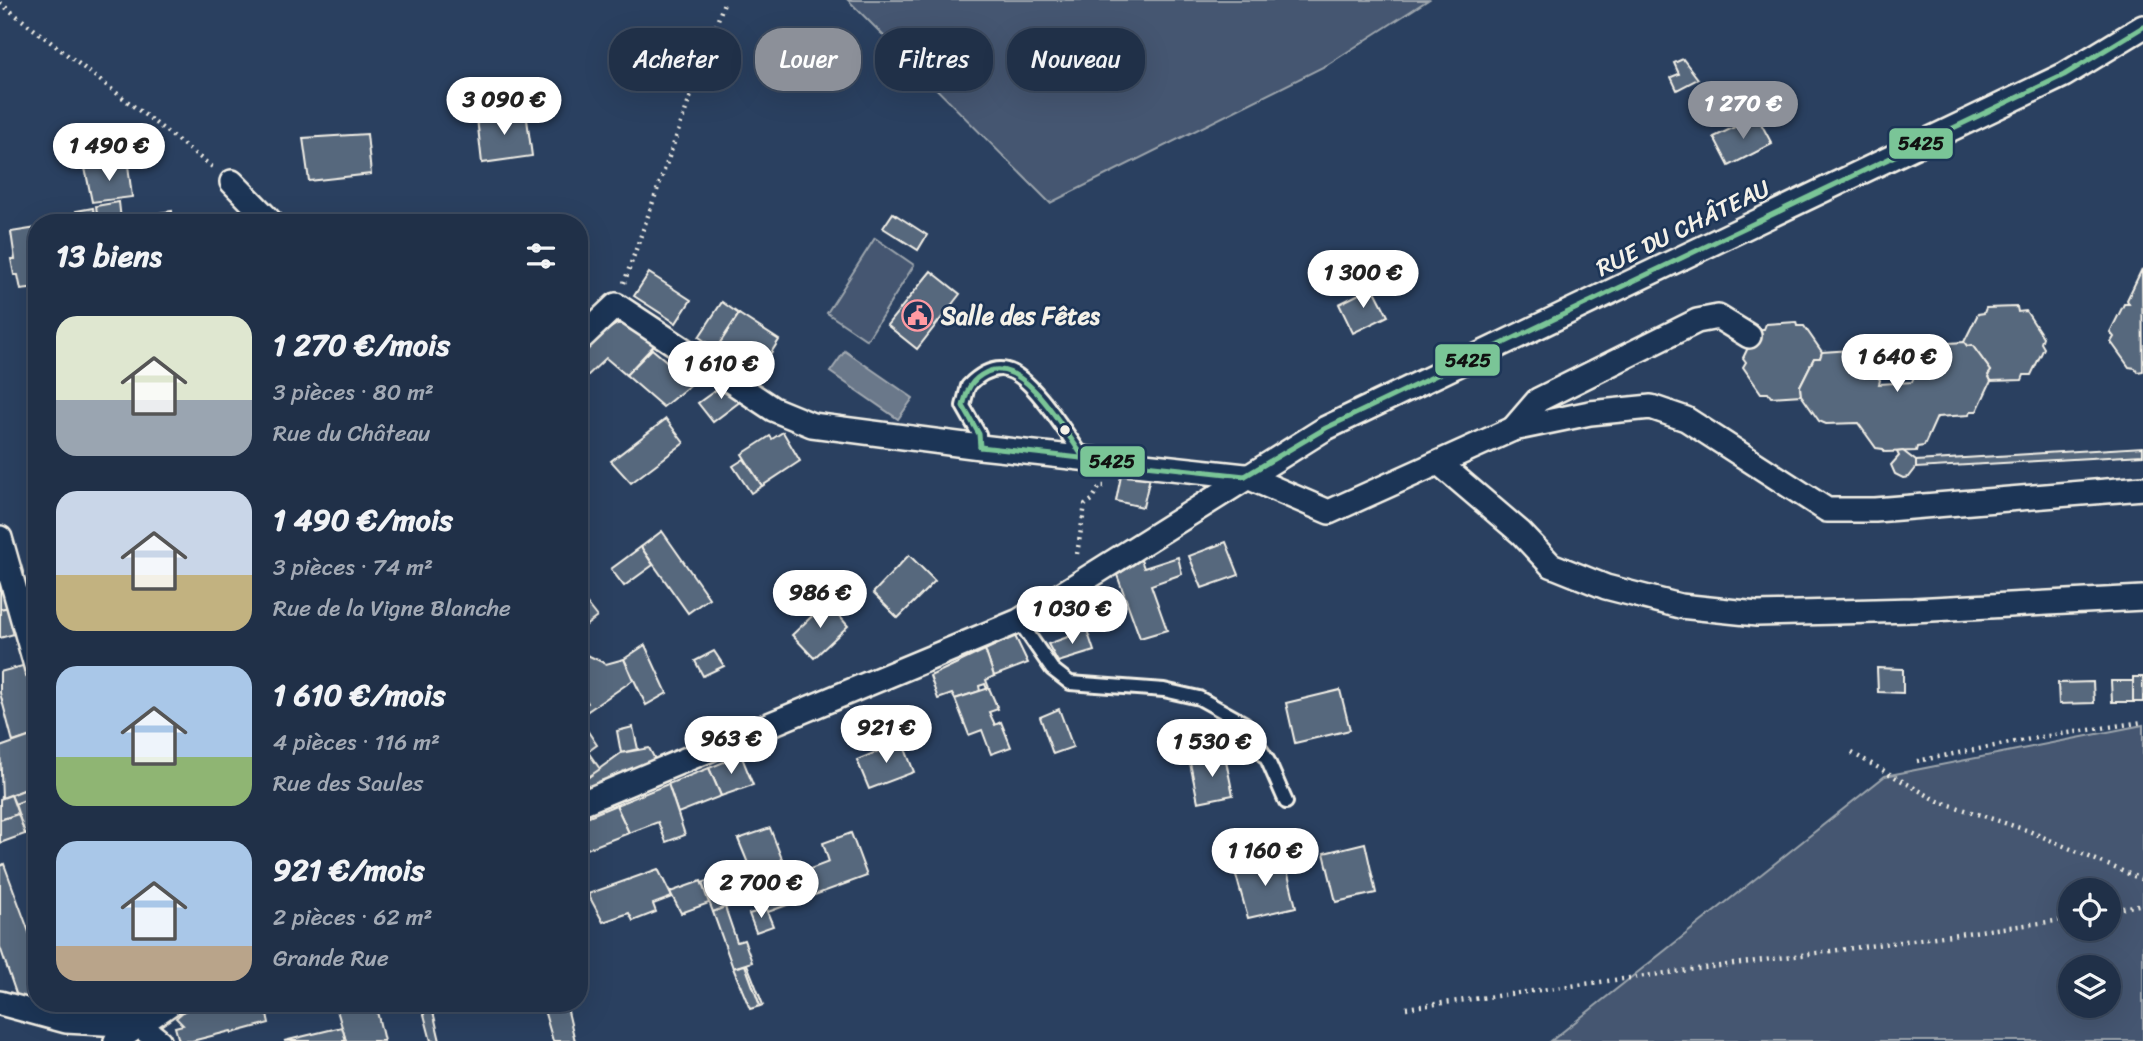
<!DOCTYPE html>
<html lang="fr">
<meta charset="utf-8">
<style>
body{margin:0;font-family:Sriracha,sans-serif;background:#28384f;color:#f1f3f6;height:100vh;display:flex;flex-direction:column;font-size:26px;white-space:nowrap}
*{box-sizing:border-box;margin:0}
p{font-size:23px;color:#a2a9b4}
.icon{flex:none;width:38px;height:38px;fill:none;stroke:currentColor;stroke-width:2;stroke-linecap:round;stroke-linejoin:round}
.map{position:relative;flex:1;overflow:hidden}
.side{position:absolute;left:28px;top:214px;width:560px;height:798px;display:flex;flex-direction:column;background:#203048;border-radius:28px;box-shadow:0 7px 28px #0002,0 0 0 2px #3d4b60}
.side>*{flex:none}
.top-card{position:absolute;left:609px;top:28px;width:665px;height:63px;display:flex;gap:14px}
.tools{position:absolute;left:2058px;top:878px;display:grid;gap:14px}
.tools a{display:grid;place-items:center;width:63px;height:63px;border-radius:50%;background:#203048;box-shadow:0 7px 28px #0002,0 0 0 2px #3d4b60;font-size:35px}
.price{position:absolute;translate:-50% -60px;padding:0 16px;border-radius:24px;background:#fff;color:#222;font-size:23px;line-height:46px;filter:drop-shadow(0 2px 4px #0008)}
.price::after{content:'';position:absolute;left:50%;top:42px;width:21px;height:16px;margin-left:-10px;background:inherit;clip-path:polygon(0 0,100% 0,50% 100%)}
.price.current{background:#8c9099;color:#fff}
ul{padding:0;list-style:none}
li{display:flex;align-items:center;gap:21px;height:175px;padding:0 28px}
li span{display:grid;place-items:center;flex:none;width:196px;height:140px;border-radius:21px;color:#555}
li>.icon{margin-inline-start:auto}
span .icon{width:84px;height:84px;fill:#fffc;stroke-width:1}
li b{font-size:30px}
h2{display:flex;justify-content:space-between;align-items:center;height:84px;padding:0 28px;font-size:30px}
.pill{padding:0 24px;border-radius:28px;background:#203048;box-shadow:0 7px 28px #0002,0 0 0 2px #3d4b60;font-size:24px;line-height:63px}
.pill.current{background:#8c9099;color:#fff}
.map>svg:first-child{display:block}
</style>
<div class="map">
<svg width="2143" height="1041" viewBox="0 0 2143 1041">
<rect width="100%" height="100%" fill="#2a4060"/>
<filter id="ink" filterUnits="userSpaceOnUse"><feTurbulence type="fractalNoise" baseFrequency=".0143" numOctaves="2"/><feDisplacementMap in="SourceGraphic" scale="14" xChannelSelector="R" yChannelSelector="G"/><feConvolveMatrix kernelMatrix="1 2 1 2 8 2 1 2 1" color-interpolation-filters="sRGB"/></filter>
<g filter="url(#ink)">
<g fill="#445771" stroke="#9ca4ac" stroke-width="2" fill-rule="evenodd">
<path d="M848 0H1428L1327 65 1050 203Z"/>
<path d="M875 238 914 265 867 340 827 313Z"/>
<path d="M2143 725V1041H1551L1885 776ZM2070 891H2109V929H2070ZM2070 968H2109V1006H2070Z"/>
</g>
<path fill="#6a788a" stroke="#a1a8b0" stroke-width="2" d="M845 351 913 398 898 419 830 372Z"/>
<g fill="#56677d" stroke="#f4f1e8" stroke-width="2">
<path d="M1683 59 1698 79 1677 90 1671 77 1679 74 1674 63Z"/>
<path d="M526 112 532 156 482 163 477 118Z"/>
<path d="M1757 116 1772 144 1729 166 1714 137Z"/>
<path d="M367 134 371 174 309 181 303 138Z"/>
<path d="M128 165 132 197 92 202 85 168Z"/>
<path d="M119 202 121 220 98 222 96 206Z"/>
<path d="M93 208 95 222H77L76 211Z"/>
<path d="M172 211 173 222H146L145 215Z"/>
<path d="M893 213 927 235 918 250 883 228Z"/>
<path d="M37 228V288L21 290 18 275H14L11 259H15L11 232Z"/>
<path d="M579 256 585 279 579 280Z"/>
<path d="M2142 269 2143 371 2138 372 2135 368 2129 367 2111 342 2114 337 2110 332 2124 304H2129L2127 300Z"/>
<path d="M931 271 960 294 917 349 887 325Z"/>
<path d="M649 273 691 300 676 323 634 296Z"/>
<path d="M1373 287 1388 316 1353 333 1339 304Z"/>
<path d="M722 302 739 314 716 349 699 337Z"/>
<path d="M2017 307 2018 312 2026 311 2043 337 2041 343 2044 348 2031 375H2024L2022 380 1991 381 1988 375 1991 371 1972 345 1967 346 1964 342 1978 314 1984 313 1986 308Z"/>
<path d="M739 314 779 340 757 375 716 349Z"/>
<path d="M1796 322 1797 326H1804L1822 352 1820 358H1814L1800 386 1801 395 1771 397 1768 393H1761L1743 367 1746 362 1743 358 1757 329H1764L1766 324Z"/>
<path d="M628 323 661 338 626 375 606 358 583 380 579 377V355L606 331 617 324Z"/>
<path d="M1964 342 1967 346 1972 345 1991 371 1988 375 1991 381 1977 411H1971L1969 415 1937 417 1924 446 1917 447 1916 451 1885 452 1883 449 1876 448 1858 423 1826 424 1819 421 1801 395 1800 386 1814 358H1820L1822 352 1852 350 1856 355 1862 354 1880 380 1879 384 1912 382 1924 349H1931L1933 344Z"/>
<path d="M652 349 676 369 687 354 710 369 663 407 626 375Z"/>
<path d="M727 382 745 398 713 422 698 403Z"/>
<path d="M666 419 684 443 631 483 611 461Z"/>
<path d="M783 432 800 461 762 486 742 454 770 436 772 439Z"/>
<path d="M2143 447V455L1916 468V461Z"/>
<path d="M1903 451 1916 461V468L1909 477 1903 478 1895 474 1891 465 1899 456 1897 452Z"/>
<path d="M744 459 762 486 751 493 733 466Z"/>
<path d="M1122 471 1150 477 1143 507 1116 501Z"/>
<path d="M662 531 709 598 688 613 641 547Z"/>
<path d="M1226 542 1239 575 1202 588 1189 556Z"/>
<path d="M641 547 653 565 624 586 611 569Z"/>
<path d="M909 555 935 581 898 618 873 593Z"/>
<path d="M1178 557 1182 574 1151 585 1167 630 1140 638 1117 575 1141 560 1144 568Z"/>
<path d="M0 568 15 606 0 609Z"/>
<path d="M579 594 597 617 580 630 579 629Z"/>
<path d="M827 602 848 626 814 658 792 635Z"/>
<path d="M15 606 21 632 0 638V609Z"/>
<path d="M1087 630 1094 651 1058 662 1048 644Z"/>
<path d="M1015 636 1028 663 994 676 985 650Z"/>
<path d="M645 645 667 693 646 705 624 659Z"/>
<path d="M985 650 994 676 986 680 989 688 987 689 985 684 979 686 980 691 955 699 952 694 938 699 930 676Z"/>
<path d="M579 651 606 664 624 659 633 680 579 717V709L588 703 579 688Z"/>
<path d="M714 651 724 666 703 676 695 661Z"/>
<path d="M30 664 37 696V734L13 742 0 693V672Z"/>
<path d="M1877 668 1903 669V693L1878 692Z"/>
<rect x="2133" y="677" width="10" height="25"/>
<path d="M2111 681H2133V702H2112Z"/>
<path d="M2093 682 2094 703 2059 704 2058 683Z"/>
<path d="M989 688 998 709 989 712 995 725 1001 722 1011 747 991 754 982 730 969 735 955 699Z"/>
<path d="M1340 690 1350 730 1295 743 1286 703Z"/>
<path d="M1059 709 1073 747 1053 754 1040 717Z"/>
<path d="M579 718 597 745 579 758Z"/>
<path d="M633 727 638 749 621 753 617 731Z"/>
<path d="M37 734V766L26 770 29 788 2 798 0 747Z"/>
<path d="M902 741 914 772 869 789 857 760Z"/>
<path d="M649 748 657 763 592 790 584 780 621 753Z"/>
<path d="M588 752 600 769 584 780 579 773V758Z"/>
<path d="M741 755 753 785 721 796 709 768Z"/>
<path d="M1225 756 1233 795 1198 802 1190 763Z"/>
<path d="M709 768 721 796 678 813 668 784Z"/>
<path d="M668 784 685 835 666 842 658 822 629 833 616 805Z"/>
<path d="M29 788 28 799 15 804 11 795Z"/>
<path d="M11 795 18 814 0 820V799Z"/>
<path d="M28 799 27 811 36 830 25 834 15 804Z"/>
<path d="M616 805 629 833 579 852V820Z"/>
<path d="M18 814 25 834 0 843V820Z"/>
<path d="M770 828 789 877 829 862 823 843 851 833 867 876 768 912 738 839Z"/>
<path d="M1365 843 1376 893 1336 902 1324 853Z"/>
<path d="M1284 858 1296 907 1248 918 1234 868Z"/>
<path d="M4 864 37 954V1002L18 999 0 947V866Z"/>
<path d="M658 869 672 897 653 904 656 912 633 921 629 913 603 922 588 894Z"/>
<path d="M737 872 747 900 713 912 702 883Z"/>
<path d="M701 881 709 903 681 913 670 892Z"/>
<path d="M725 907 737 942 744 940 752 962 733 968 713 912Z"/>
<path d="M766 909 773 926 756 932 749 914Z"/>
<path d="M747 964 763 1005 760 1006 745 965Z"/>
<path d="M745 965 760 1006 750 1009 733 968Z"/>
<path d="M100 1003H147V1006L137 1014 102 1013Z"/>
<path d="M207 1003H272L265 1005 269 1023 232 1033 231 1031 192 1041H179L175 1027 183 1025 176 1018 184 1011Z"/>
<path d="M335 1003H375L384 1041H346Z"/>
<path d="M421 1003H431L440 1041H431Z"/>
<path d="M542 1003H566L575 1041H553Z"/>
<path d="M342 1027 346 1041H284Z"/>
</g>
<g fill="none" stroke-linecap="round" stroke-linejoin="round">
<defs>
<g id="service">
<path d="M980 447 979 434 963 406 968 386C978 376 992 366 1007 370 1032 376 1068 436 1083 457"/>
<path d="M1019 621 1052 669 1070 683 1164 690 1199 698 1244 723 1268 761 1286 802"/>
</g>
<g id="minor">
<path d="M232 182 271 222"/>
<path d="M579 340 616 305 773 409 812 425 980 447 1245 476 1329 512 1513 429 1590 413 1651 407 1686 419 1827 510H1875L2143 488"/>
<path d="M1513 429 1538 400 1697 321 1718 317 1749 336"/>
<path d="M1439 463 1521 533 1551 565 1606 587 1680 606 1757 614 1913 610 2143 598"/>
<path d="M0 538 37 669"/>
<path d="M579 804 1019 621 1326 428 2064 75 2143 27"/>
<path d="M0 1003 66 1021 139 1025"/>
<path d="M139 1025 159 1041"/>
<path d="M116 1041 171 1003"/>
</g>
</defs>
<use href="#service" stroke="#f4f1e8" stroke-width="18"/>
<use href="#minor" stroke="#f4f1e8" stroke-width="28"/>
<g stroke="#f4f1e8" stroke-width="4.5" stroke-dasharray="2 5" stroke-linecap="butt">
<path d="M0 3 215 169"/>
<path d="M624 283 725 0"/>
<path d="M1077 554 1085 505 1092 500 1100 486H1104"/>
<path d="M1852 753 1938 801 2029 831 2143 880"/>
<path d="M1917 761 2041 737 2143 722"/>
<path d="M2109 911 2143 904"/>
<path d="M1406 1008 2070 919"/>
</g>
<use href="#service" stroke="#1d3557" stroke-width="12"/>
<use href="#minor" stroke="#1d3557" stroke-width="23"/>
<defs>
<g id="bus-1">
<path d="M980 447 1245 476"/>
<path d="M980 447 979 434 963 406C967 390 970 380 987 372 1024 356 1065 431 1083 457"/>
<path d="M1245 476 1326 428 2064 75 2143 27"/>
</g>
</defs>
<use href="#bus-1" stroke="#1d3557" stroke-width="10"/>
<use href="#bus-1" stroke="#7ac597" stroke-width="5"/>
</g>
</g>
<defs>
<symbol id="civic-ring" viewBox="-11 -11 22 22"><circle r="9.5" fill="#1d3557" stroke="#ff9aa2" stroke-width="1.5"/><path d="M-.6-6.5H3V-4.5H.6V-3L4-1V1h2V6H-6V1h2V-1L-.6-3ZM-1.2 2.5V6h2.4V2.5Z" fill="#ff9aa2"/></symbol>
</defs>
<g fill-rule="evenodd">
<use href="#civic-ring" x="900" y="298" width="35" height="35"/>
</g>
<circle fill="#f4f1e8" stroke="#1d3557" stroke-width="2.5" cx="1065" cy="430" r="6"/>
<g text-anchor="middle" stroke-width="5" stroke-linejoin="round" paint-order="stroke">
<g font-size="24" fill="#f4f1e8" stroke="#1d3557">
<text transform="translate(1683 228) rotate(-26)" y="8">RUE DU CHÂTEAU</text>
</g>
<g font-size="24" font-weight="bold" fill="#f4f1e8" stroke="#1d3557" text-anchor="start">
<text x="941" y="324">Salle des Fêtes</text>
</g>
</g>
<g stroke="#1d3557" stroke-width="2.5">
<rect x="1888" y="127" width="66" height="33" rx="7" fill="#7ac597"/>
<rect x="1434" y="343" width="67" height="34" rx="7" fill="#7ac597"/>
<rect x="1079" y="445" width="67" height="33" rx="7" fill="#7ac597"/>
</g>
<g font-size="19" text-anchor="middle" font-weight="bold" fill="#111">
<text x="1921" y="150">5425</text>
<text x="1468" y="367">5425</text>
<text x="1112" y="468">5425</text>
</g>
</svg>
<div class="tools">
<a><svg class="icon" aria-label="locate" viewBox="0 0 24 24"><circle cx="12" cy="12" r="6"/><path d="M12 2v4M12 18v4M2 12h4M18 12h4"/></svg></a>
<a><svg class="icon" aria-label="layers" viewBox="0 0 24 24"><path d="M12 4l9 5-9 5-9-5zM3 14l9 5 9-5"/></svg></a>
</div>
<b class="price" style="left:504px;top:137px">3 090 €</b>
<b class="price current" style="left:1743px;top:141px">1 270 €</b>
<b class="price" style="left:109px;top:183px">1 490 €</b>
<b class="price" style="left:1363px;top:310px">1 300 €</b>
<b class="price" style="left:1897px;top:394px">1 640 €</b>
<b class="price" style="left:721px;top:401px">1 610 €</b>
<b class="price" style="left:820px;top:630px">986 €</b>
<b class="price" style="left:1072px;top:646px">1 030 €</b>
<b class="price" style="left:886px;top:765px">921 €</b>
<b class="price" style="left:731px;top:776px">963 €</b>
<b class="price" style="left:1212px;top:779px">1 530 €</b>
<b class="price" style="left:1265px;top:888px">1 160 €</b>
<b class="price" style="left:761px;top:920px">2 700 €</b>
<div class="top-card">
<a class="pill">Acheter</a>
<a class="pill current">Louer</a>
<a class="pill">Filtres</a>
<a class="pill">Nouveau</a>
</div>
<section class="side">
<h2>13 biens<svg class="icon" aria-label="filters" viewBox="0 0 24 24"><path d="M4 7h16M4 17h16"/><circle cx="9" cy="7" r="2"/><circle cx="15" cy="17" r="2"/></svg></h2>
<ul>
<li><span style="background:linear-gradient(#dfe7d0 60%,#9aa5b1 0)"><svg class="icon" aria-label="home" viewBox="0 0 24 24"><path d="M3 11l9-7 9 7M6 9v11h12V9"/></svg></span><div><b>1 270 €/mois</b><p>3 pièces · 80 m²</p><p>Rue du Château</p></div></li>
<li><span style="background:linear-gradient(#c9d6e8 60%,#c2b280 0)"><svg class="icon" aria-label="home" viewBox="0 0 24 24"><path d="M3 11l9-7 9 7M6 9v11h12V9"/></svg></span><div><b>1 490 €/mois</b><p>3 pièces · 74 m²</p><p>Rue de la Vigne Blanche</p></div></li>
<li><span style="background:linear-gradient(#a9c7e8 65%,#8fb573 0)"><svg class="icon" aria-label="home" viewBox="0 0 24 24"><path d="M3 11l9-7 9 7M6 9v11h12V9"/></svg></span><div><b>1 610 €/mois</b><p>4 pièces · 116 m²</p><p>Rue des Saules</p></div></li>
<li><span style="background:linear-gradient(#a9c7e8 75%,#b9a48a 0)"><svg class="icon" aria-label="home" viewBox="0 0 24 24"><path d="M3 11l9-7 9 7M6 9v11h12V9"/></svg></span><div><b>921 €/mois</b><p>2 pièces · 62 m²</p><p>Grande Rue</p></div></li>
</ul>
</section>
</div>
